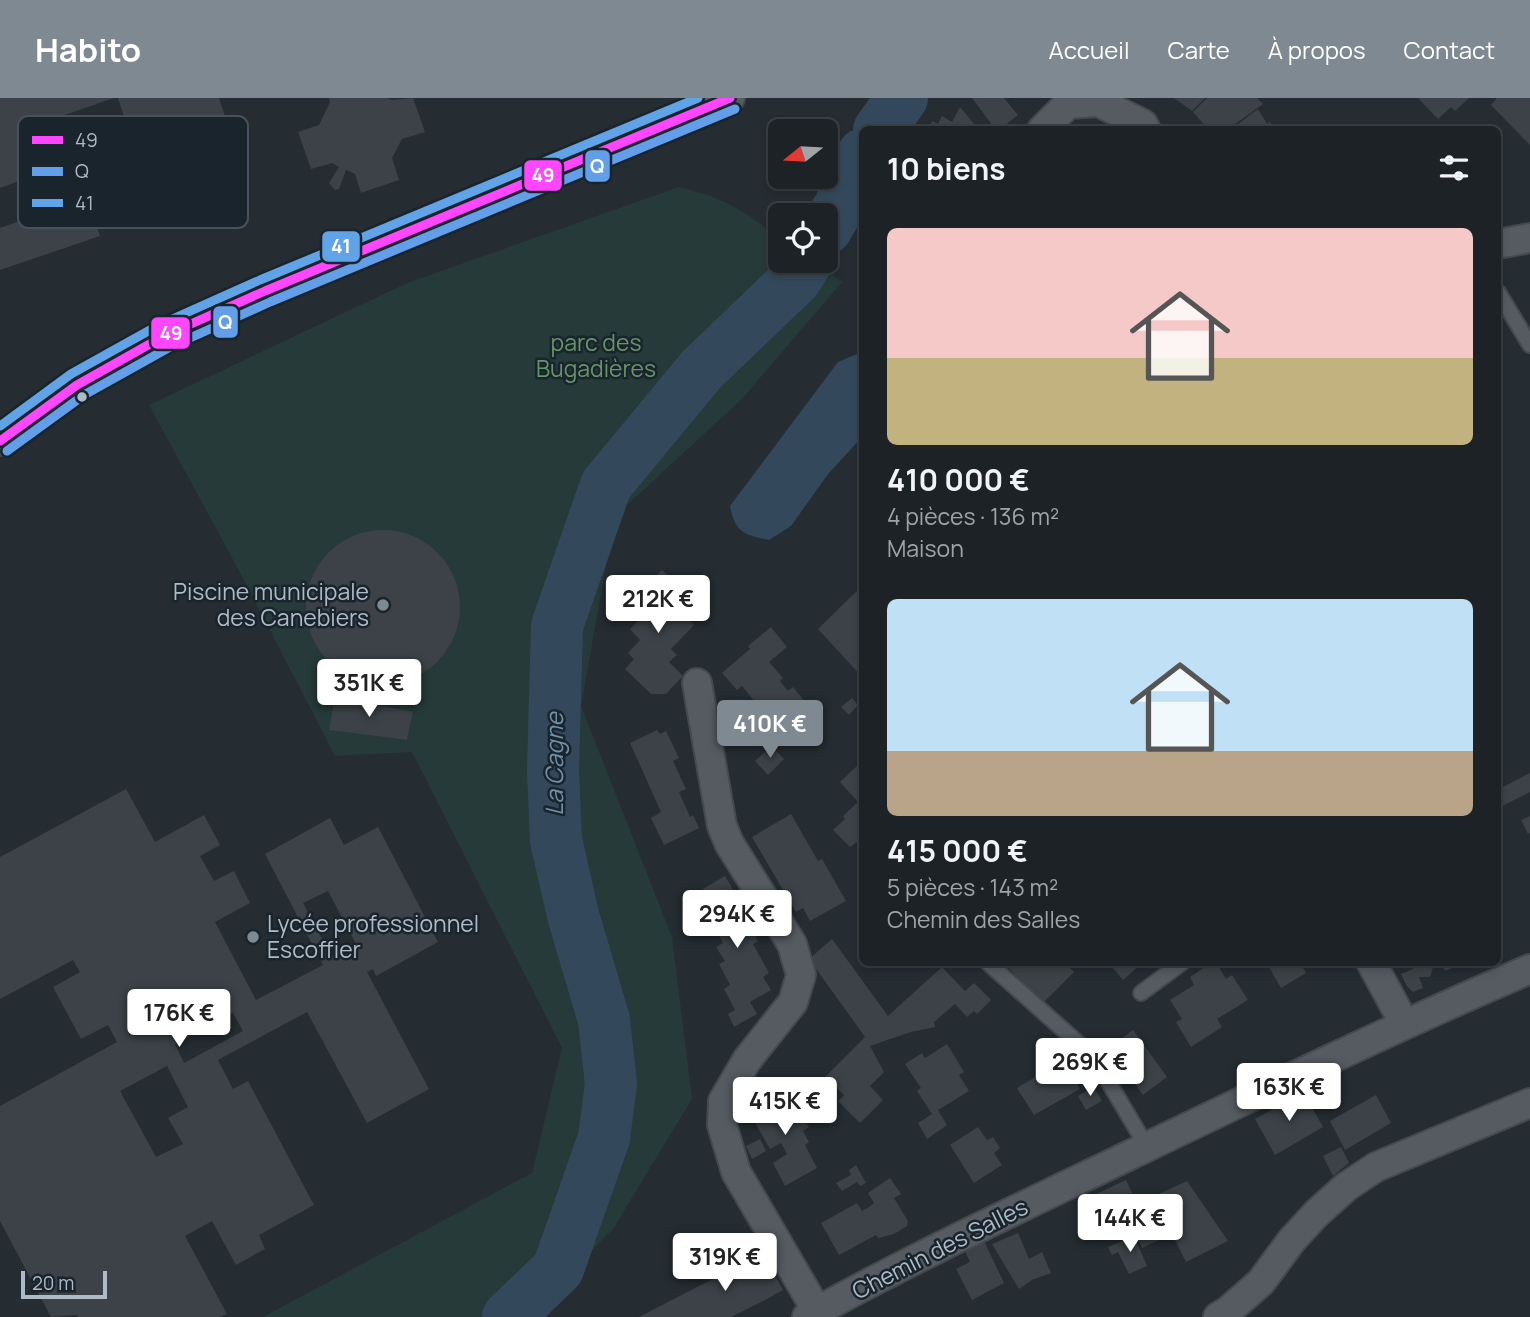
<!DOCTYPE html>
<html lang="fr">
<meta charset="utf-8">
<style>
body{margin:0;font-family:Manrope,sans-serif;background:#252a2e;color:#f1f3f6;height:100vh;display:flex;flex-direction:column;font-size:26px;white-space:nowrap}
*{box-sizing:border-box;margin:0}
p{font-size:23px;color:#a0a4a7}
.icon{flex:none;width:38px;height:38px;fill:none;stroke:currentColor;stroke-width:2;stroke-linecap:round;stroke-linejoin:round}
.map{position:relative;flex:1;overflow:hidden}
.sheet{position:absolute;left:859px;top:28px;width:642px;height:840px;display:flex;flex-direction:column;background:#1c2226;border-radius:10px;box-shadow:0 4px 10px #0003,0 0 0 2px #3a3f43}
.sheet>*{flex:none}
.needle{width:46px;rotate:252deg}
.controls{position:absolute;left:768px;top:21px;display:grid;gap:14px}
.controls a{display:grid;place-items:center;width:70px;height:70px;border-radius:10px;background:#1c2226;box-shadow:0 4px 10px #0003,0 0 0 2px #3a3f43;font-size:35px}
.scale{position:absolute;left:21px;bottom:18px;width:86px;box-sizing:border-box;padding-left:7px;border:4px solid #aebac5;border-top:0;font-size:19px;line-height:24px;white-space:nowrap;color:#aebac5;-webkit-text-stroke:5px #19242c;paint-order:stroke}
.price{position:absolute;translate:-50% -60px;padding:0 16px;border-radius:7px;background:#fff;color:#222;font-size:23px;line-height:46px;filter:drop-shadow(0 2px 4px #0008)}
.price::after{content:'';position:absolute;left:50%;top:42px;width:21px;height:16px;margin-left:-10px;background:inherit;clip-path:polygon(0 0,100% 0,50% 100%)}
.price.current{background:#7e8992;color:#fff}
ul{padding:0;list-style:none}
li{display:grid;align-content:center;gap:14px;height:371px;padding:0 28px}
li span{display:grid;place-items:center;height:217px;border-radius:10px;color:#555}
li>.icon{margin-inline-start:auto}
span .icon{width:126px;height:126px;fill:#fffc;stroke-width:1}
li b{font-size:30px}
h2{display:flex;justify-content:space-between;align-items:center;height:84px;padding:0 28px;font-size:30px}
header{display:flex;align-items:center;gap:42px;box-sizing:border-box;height:98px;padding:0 35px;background:#7e8992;color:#fff}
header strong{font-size:33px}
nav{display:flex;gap:38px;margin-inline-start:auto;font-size:24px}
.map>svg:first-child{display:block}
</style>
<header>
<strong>Habito</strong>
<nav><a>Accueil</a><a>Carte</a><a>À propos</a><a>Contact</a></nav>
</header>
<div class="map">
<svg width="1530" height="1219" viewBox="0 0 1530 1219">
<rect width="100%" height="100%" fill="#252d32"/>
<path fill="#253a39" d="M679 89C725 100 742 112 780 140V163H812L842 184 742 301 615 418 581 608 672 839 692 1001 613 1131 525 1219H263L532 1075 562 950 412 654 335 658 243 480 149 307 407 185Z"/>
<path fill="#33495b" d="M857 256 863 259V338L828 376 791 428 769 442C745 437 735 435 730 408L838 264Z"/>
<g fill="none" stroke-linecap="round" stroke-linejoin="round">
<g stroke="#33495b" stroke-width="52">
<path d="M879 32 902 0"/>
<path d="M826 131 839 109 863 56"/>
<path d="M508 1219 558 1171 604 1040 611 986 604 922 573 817 556 742 553 673 557 528 606 387 702 271 795 182 807 163"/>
</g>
</g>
<g fill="#3c4247" fill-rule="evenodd">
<path d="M0 0H114L59 19 74 63 132 42 118 0H219L238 58 148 89 138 60 80 80 100 138 0 172V130L40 116 28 80 0 90Z"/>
<path d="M329 0H386L392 2 413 0 425 34 402 41 392 60 399 82 361 95 355 76 346 72 339 91 335 92 329 85 339 69 332 65 311 71 298 34 319 27 330 4Z"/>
<path d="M972 0H1004L1018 17 999 32H996Z"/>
<path d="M1174 0H1205L1192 13Z"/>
<path d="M1207 0H1257L1263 6 1227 32H1209L1193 14Z"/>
<path d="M1418 0H1469L1455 13 1451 9 1438 21Z"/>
<path d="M1497 0H1530V47L1491 7Z"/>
<path d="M960 9 979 32H928L932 23 938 26 942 18 952 24Z"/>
<path d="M1258 11 1267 26 1270 24 1274 32H1230Z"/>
<circle cx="383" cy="509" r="77"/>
<path d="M662 472 682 491 675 497 685 507 680 513 694 527 671 551 677 557 669 564 683 578 666 596H651L625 571 634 561 628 555 640 542 630 531 640 521 631 512 639 504 636 500Z"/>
<path d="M863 487V580L818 531Z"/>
<path d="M771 529 787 549 769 564 783 580 780 583 788 593 793 589 813 613 772 648 767 642 769 640 757 626 763 621 751 607 755 604 742 588 737 592 722 575 750 551 748 548Z"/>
<path d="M335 597 353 602V600L372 603 371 606 413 614 407 642 329 632Z"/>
<path d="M852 600 858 607 849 617 841 609Z"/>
<path d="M657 632 660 636 666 633 679 660 673 663 686 691 679 694 690 719 693 717 699 730 664 747 651 720 661 714 630 645Z"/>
<path d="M772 648 784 661 768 677 755 663Z"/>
<path d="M858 667 863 672V739L850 749 833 732 845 721 843 718 858 704 840 684Z"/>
<path d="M1530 675V694L1498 710 1499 691Z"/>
<path d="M126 691 155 744 204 717 220 747 200 758 214 783 234 773 250 805 215 824 256 902 323 867 265 756 330 720 344 747 378 729 438 844 376 878 373 871 367 874 429 991 367 1025 307 914 218 962 233 991 248 983 314 1107 259 1137 265 1151 236 1167 212 1123 185 1138 227 1216 220 1219H78L77 1217 51 1219 0 1123V1008L117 944 108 927 81 941 53 889 80 874 73 862 0 901V759ZM328 793 355 844 331 858 303 805ZM233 915 243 933 184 965 175 946ZM167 968 188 1009 168 1020 183 1046 156 1059 120 993Z"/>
<path d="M791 716 818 763 822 761 846 803 810 823 803 810 796 814 752 739Z"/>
<path d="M1530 718V735L1528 736 1521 722Z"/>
<path d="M725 778 754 827 750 829 758 843 753 846 769 875 763 879 771 892 750 904 757 916 734 929 728 916 735 912 724 891 730 887 719 866 725 863 716 849 723 845 709 819 715 815 701 792Z"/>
<path d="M832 841 888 918 942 869 965 893 974 885 991 902 977 916 974 913 967 919 955 906 934 924 935 929 911 934 870 948 884 974 870 988 883 1002 860 1025 838 1003 844 997 825 979 865 939 809 861Z"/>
<path d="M1003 864H1064L1074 874 1043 905Z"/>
<path d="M1108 864H1143L1123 882Z"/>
<path d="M1212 864H1216L1226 881 1232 877 1248 902 1217 921 1222 929 1191 949 1176 924 1182 921 1170 902 1194 887 1190 879Z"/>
<path d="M1266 864H1300L1306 875 1281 890Z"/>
<path d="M1411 864H1464V865L1445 873 1442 865 1433 869 1430 879H1419L1423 890 1413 894 1407 888 1401 876 1413 871Z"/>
<path d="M1133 932 1167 979 1143 997 1109 950Z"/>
<path d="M947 946 964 974 959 977 969 993 938 1012 947 1027 927 1041 918 1025 932 1016 917 993 921 990 905 966 922 955 925 960Z"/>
<path d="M1063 962 1080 991 1034 1017 1017 990Z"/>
<path d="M1094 989 1102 1003 1086 1012 1078 998Z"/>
<path d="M1303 994 1323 1029 1275 1057 1255 1021Z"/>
<path d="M783 995 790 1008 795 1005 809 1029 803 1033 809 1044 805 1047 817 1070 785 1088 773 1065 787 1056 781 1045 770 1051 749 1014Z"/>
<path d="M1376 997 1391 1025 1345 1052 1330 1023Z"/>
<path d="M978 1029 987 1042 993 1039 1000 1050 994 1055 1002 1067 974 1085 950 1047Z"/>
<path d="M760 1041 766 1053 752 1061 746 1048Z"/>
<path d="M1341 1049 1349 1065 1333 1078 1323 1058Z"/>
<path d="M856 1067 866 1085 860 1088 857 1084 842 1093 836 1085 851 1077 849 1072Z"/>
<path d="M890 1080 901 1096 894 1100 908 1123 907 1128 894 1136 878 1140 876 1137 839 1157 821 1125 857 1105 862 1113 869 1109 874 1105 868 1095Z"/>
<path d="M1126 1082 1137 1106 1187 1083 1228 1143 1186 1164 1172 1136 1142 1150 1125 1112 1101 1123 1090 1099Z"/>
<path d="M1018 1135 1029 1161 1042 1154 1051 1175 1032 1182 1019 1191 992 1146Z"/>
<path d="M1134 1138 1147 1168 1129 1176 1118 1154 1112 1157 1108 1149Z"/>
<path d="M984 1143 1004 1185 972 1202 956 1171 970 1164 965 1153Z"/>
<path d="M763 1155 783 1192 765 1202 731 1219H639Z"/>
</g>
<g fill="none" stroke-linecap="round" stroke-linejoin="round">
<defs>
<g id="lane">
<path d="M1498 194 1530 247"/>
<path d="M987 864 1078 945 1105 978 1147 1049"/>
<path d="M1141 895 1183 864"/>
</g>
<g id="street">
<path d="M1042 32 1068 6 1098 4 1143 26 1146 32"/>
<path d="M1498 146 1530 140"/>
<path d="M0 343 77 287 164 238 265 193 730 0"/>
<path d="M697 585 722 728 729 745 792 846 801 877 793 904 747 962 723 1003 722 1027 736 1074 817 1213"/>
<path d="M1371 864 1404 925"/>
<path d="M807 1219C912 1160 1022 1109 1130 1057 1263 993 1395 929 1530 871"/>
<path d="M1218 1219 1228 1213 1261 1184 1292 1142 1317 1115 1346 1089 1376 1069 1530 1005"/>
</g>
</defs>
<use href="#lane" stroke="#43494d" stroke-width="18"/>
<use href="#street" stroke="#43494d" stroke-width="32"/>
<use href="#lane" stroke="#565b61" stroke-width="14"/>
<use href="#street" stroke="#565b61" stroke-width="28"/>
<defs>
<path id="bus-1" d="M0 343 77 287 164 238 265 193 730 0"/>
<path id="bus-2" d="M7 353 84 297 170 249 270 204 735 11"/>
<path id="bus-3" d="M0 328 71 276 159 227 260 182 698 0"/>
</defs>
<use href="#bus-1" stroke="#19242c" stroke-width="14"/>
<use href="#bus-2" stroke="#19242c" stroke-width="14"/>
<use href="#bus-3" stroke="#19242c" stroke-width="14"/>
<use href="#bus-1" stroke="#ff46ff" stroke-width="9"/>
<use href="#bus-2" stroke="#639ee8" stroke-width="9"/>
<use href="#bus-3" stroke="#60a3e7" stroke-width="9"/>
</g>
<circle fill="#aebac5" stroke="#19242c" stroke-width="2.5" cx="82" cy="299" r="6"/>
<g fill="#7e8992" stroke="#19242c" stroke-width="2.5">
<circle cx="383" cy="507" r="7"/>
<circle cx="253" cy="839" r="7"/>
</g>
<g text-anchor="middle" stroke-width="5" stroke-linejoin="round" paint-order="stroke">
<g font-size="23" fill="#669569" stroke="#19242c">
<text x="596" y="253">parc des<tspan x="596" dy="26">Bugadières</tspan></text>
</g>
<g font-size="23" fill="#aebac5" stroke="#19242c" text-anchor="end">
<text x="369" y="502">Piscine municipale<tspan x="369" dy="26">des Canebiers</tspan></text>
<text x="267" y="834" text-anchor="start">Lycée professionnel<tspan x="267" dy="26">Escoffier</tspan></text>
</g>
<g font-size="23" fill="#aebac5" stroke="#19242c">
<text transform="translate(940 1151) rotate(-27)" y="8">Chemin des Salles</text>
</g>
<g font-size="24" font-style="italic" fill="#6f90a9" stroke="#19242c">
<text transform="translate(555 666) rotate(-90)" y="8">La Cagne</text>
</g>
</g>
<rect x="18" y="18" width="230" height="112" rx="10" fill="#19242c" stroke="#46515a" stroke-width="2"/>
<rect x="32" y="38" width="31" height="8" fill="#ff46ff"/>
<rect x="32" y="69" width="31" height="9" fill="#639ee8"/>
<rect x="32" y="101" width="31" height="8" fill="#60a3e7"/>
<g font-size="19" fill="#aebac5">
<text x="75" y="49">49</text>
<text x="75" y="80">Q</text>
<text x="75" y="112">41</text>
</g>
<g stroke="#19242c" stroke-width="2.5">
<rect x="584" y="51" width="27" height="34" rx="7" fill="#639ee8"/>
<rect x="523" y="61" width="40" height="33" rx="7" fill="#ff46ff"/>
<rect x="321" y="132" width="40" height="33" rx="7" fill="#60a3e7"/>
<rect x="212" y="207" width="27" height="34" rx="7" fill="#639ee8"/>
<rect x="150" y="218" width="41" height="34" rx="7" fill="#ff46ff"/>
</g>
<g font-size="19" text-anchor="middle" font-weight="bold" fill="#fff">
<text x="597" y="75">Q</text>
<text x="543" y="84">49</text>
<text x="341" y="155">41</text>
<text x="225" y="231">Q</text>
<text x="171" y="242">49</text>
</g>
</svg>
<div class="controls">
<a><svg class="needle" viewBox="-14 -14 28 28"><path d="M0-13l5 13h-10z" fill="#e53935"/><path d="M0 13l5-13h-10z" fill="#a0a4a7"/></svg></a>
<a><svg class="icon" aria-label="locate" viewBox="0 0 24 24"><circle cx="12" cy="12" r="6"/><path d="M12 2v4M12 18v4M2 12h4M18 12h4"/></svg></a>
</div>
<div class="scale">20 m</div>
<b class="price" style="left:658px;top:537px">212K €</b>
<b class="price" style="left:369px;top:621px">351K €</b>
<b class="price current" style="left:770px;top:662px">410K €</b>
<b class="price" style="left:737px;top:852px">294K €</b>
<b class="price" style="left:179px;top:951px">176K €</b>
<b class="price" style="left:1090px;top:1000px">269K €</b>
<b class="price" style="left:1289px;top:1025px">163K €</b>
<b class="price" style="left:785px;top:1039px">415K €</b>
<b class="price" style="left:1130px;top:1156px">144K €</b>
<b class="price" style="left:725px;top:1195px">319K €</b>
<section class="sheet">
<h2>10 biens<svg class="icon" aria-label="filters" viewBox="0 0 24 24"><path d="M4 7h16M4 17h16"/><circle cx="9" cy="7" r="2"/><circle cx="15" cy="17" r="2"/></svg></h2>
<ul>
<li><span style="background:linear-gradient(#f6c9c9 60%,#c2b280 0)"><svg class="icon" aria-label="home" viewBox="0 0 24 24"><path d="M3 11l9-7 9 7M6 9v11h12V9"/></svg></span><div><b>410 000 €</b><p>4 pièces · 136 m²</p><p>Maison</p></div></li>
<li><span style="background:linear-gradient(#bfe0f5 70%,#b9a48a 0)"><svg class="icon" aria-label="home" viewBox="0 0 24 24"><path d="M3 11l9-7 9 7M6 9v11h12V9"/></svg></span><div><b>415 000 €</b><p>5 pièces · 143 m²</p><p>Chemin des Salles</p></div></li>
</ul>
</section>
</div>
